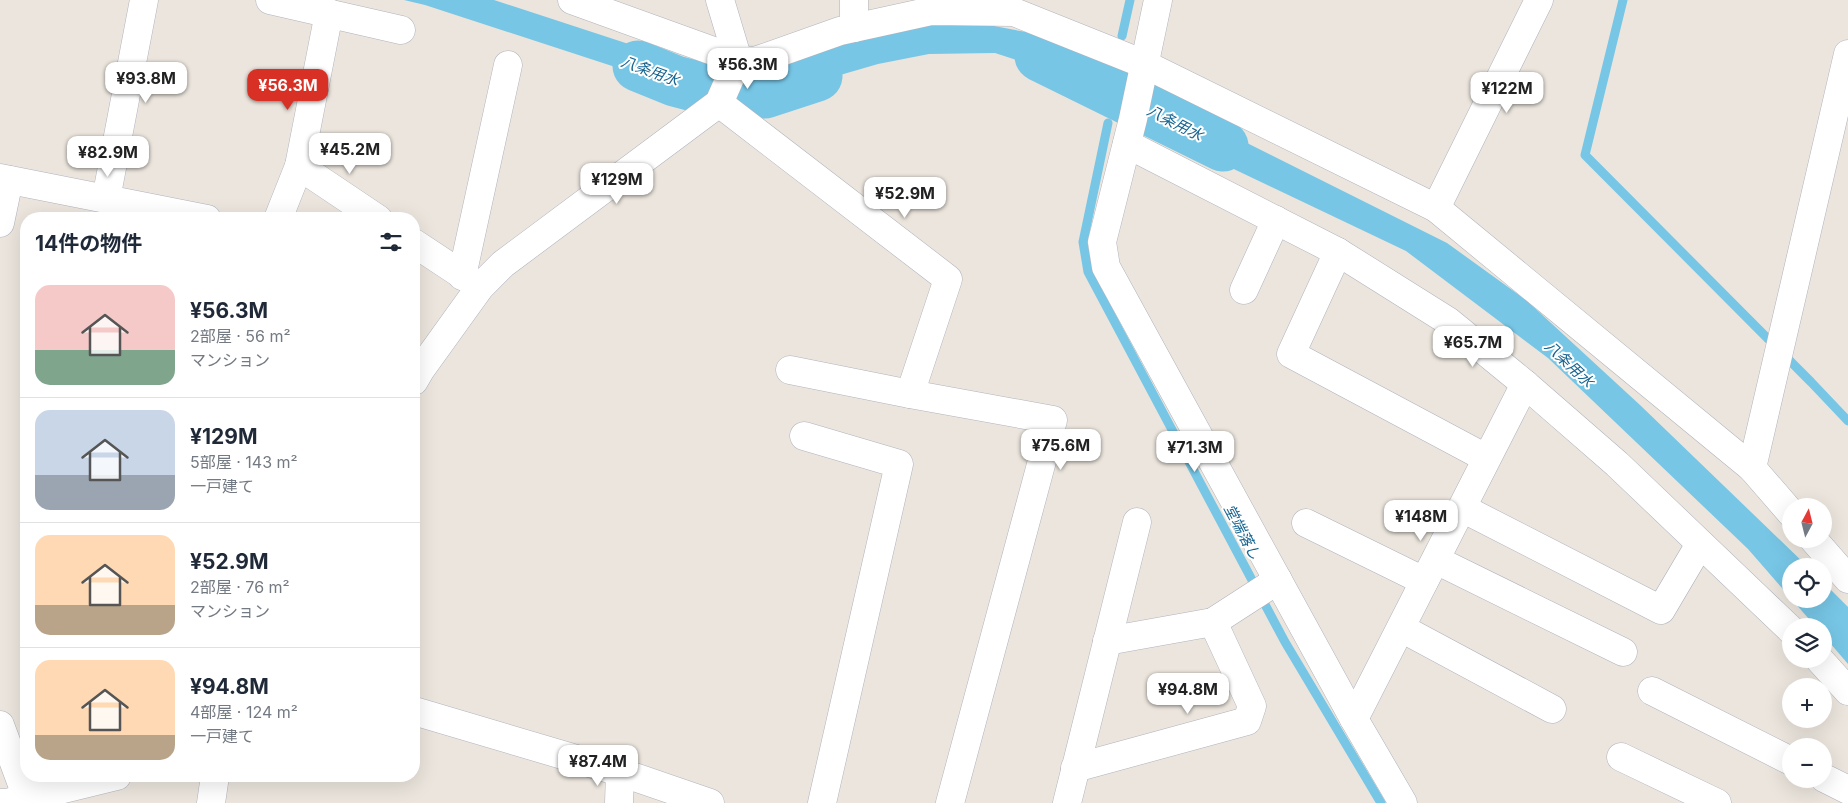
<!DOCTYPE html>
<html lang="ja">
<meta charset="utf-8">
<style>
body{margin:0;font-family:Inter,"Noto Sans JP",sans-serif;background:#f6f6f7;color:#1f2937;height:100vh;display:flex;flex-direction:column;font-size:19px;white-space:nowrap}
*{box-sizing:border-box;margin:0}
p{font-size:16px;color:#747a83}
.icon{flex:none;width:28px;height:28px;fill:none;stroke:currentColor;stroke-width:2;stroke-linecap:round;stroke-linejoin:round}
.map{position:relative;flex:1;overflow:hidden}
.side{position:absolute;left:20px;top:212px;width:400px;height:570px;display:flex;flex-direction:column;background:#fff;border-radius:20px;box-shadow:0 5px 20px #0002}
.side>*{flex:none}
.needle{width:32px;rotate:7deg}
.controls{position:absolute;left:1782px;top:498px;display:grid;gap:10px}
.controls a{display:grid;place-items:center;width:50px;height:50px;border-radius:50%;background:#fff;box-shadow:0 5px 20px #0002;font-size:25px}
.price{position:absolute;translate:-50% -42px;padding:0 11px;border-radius:10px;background:#fff;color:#222;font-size:16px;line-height:32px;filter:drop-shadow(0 1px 2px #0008)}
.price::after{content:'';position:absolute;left:50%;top:30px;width:15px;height:11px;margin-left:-8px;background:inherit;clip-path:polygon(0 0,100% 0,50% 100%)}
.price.on{background:#d93025;color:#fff}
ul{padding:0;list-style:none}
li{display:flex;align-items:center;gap:15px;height:125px;padding:0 15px}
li+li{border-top:1px solid #e0e1e3}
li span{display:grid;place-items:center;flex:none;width:140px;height:100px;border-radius:15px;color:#555}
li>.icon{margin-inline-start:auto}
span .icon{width:60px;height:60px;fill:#fffc;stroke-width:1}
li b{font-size:21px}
h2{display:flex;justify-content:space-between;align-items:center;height:60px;padding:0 15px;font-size:21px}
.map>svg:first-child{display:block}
</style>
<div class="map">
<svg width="1848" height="803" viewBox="0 0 1848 803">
<rect width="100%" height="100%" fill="#ebe5dd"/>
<g fill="#77c6e6">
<path d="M404 0H494L650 51 710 78 701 95 425 5Z"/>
<path d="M942 20 978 23 1026 32 1107 65 1102 101 1044 69 995 53 929 54 878 64 747 102 754 78 790 74 802 55 885 31Z"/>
<path d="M1163 101 1447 243 1526 300 1640 405 1807 566H1791V599H1824V583L1848 607V664L1824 636V626H1815L1748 549 1548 358 1406 251 1154 131Z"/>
</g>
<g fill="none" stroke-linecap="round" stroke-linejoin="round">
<g stroke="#77c6e6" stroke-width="9">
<path d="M1623 0 1585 155 1811 382 1848 421"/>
<path d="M1122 36 1130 0"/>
<path d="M1108 123 1083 242 1088 272 1285 642 1381 803"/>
</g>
<g stroke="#77c6e6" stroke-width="51">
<path d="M1040 56 1223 146"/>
<path d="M638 66 675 81 713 91 765 93 817 76"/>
</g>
<defs>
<g id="minor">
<path d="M270 0 401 30"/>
<path d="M572 0 738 60 755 61 840 31 931 11 1014 12 1144 64 1436 208 1752 468 1791 513"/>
<path d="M854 0V28"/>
<path d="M1158 0 1133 119 1102 242 1106 267 1354 719 1403 803"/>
<path d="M719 103 948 279 910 394"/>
<path d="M1127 144 1338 252 1448 321 1525 384 1617 464 1791 630"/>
<path d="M299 166 378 219"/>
<path d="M0 178 207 219"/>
<path d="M106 199 144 0"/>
<path d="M1436 208 1539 0"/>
<path d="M278 219 299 166 329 13"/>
<path d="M0 223 9 180"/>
<path d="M414 243 476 284"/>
<path d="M1338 252 1291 354 1486 458"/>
<path d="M462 276 508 65"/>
<path d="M1244 290 1276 220"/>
<path d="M790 370 910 394 1053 420 950 803"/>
<path d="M414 381 421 369 480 287 503 264 719 103 738 60 720 0"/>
<path d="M804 436 899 464 822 803"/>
<path d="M1752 468 1848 54"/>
<path d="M1462 508 1661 610 1700 544"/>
<path d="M1306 523 1424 581"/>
<path d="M1813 539 1848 579"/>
<path d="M1436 560 1623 652"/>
<path d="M1401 628 1552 709"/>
<path d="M1107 641 1213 622 1278 580"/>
<path d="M1819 659 1848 691"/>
<path d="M1652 691 1791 761"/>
<path d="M414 711 620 772 710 803"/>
<path d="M1354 719 1525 384"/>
<path d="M0 725 27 798"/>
<path d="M1621 757 1717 803"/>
<path d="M1075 768 1247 721 1252 706 1213 622"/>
<path d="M1824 778 1848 790"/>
<path d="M0 803H6L117 776"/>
<path d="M211 803 215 776"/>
<path d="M619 803 620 772"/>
<path d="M1067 803 1137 522"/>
</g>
</defs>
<use href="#minor" stroke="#b0b3bd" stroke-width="29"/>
<use href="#minor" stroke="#fff" stroke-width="28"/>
</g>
<g text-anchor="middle" stroke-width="4" stroke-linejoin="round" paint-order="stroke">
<g font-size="15" font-style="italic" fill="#176591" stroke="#fff">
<text transform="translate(650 71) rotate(20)" y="5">八条用水</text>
<text transform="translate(1175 123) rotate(27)" y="5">八条用水</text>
<text transform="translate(1569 364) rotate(43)" y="5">八条用水</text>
<text transform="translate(1242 532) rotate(62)" y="5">堂端落し</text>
</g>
</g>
</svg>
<div class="controls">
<a><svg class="needle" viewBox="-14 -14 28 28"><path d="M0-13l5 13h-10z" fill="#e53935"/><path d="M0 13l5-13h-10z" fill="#747a83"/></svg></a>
<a><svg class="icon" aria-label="locate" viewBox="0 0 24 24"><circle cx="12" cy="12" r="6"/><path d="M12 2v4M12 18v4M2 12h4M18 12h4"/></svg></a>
<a><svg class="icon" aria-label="layers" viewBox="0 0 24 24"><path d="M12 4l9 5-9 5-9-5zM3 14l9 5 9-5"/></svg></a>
<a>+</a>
<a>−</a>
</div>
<b class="price" style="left:748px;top:90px">¥56.3M</b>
<b class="price" style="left:146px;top:104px">¥93.8M</b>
<b class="price on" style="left:288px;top:111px">¥56.3M</b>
<b class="price" style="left:1507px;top:114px">¥122M</b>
<b class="price" style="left:350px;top:175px">¥45.2M</b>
<b class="price" style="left:108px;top:178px">¥82.9M</b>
<b class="price" style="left:617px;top:205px">¥129M</b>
<b class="price" style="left:905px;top:219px">¥52.9M</b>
<b class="price" style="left:1473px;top:368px">¥65.7M</b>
<b class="price" style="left:1061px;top:471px">¥75.6M</b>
<b class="price" style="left:1195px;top:473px">¥71.3M</b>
<b class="price" style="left:1421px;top:542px">¥148M</b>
<b class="price" style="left:1188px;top:715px">¥94.8M</b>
<b class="price" style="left:598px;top:787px">¥87.4M</b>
<section class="side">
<h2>14件の物件<svg class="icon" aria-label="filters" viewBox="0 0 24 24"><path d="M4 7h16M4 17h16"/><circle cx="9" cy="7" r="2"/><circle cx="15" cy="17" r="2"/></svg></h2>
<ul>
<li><span style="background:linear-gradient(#f6c9c9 65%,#7fa58c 0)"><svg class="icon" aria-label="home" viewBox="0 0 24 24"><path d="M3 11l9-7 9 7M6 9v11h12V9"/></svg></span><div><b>¥56.3M</b><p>2部屋 · 56 m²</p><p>マンション</p></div></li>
<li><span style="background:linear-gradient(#c9d6e8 65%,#9aa5b1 0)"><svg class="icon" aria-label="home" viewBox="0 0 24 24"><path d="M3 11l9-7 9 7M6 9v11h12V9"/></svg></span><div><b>¥129M</b><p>5部屋 · 143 m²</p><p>一戸建て</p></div></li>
<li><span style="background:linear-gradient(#ffd9b3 70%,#b9a48a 0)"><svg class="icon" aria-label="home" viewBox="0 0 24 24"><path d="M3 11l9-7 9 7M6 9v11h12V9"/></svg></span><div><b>¥52.9M</b><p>2部屋 · 76 m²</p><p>マンション</p></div></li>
<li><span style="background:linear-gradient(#ffd9b3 75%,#b9a48a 0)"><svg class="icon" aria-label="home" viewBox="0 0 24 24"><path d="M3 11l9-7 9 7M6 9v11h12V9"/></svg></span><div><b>¥94.8M</b><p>4部屋 · 124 m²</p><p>一戸建て</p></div></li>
</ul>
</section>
</div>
